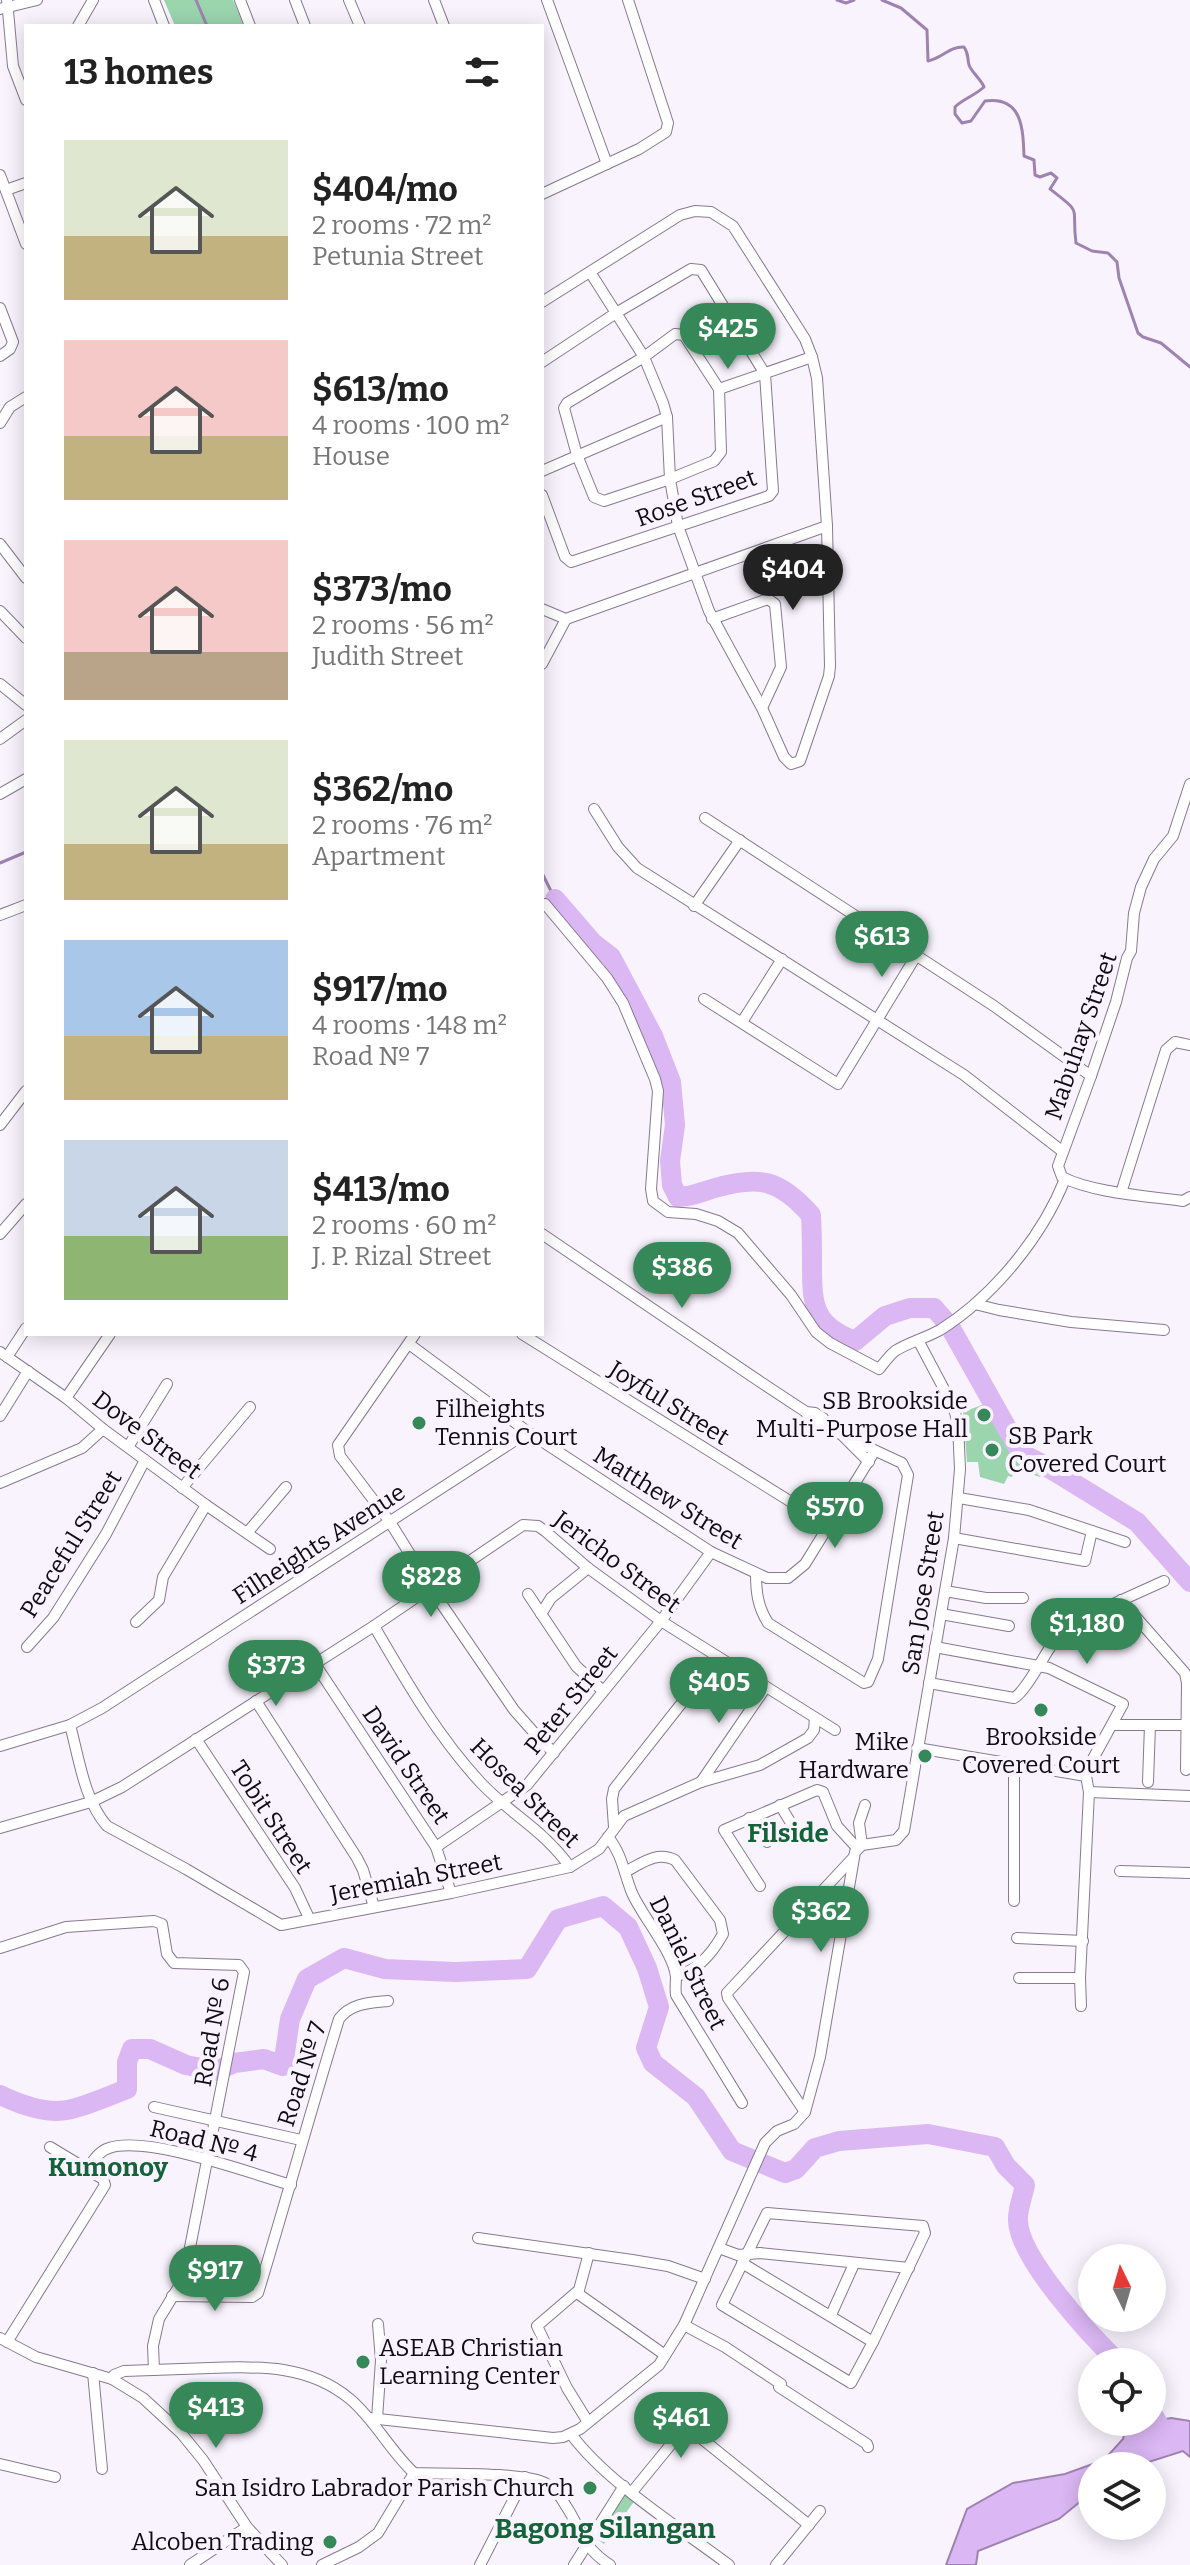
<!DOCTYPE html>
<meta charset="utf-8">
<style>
body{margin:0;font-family:Bitter,serif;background:#f6f6f6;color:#222;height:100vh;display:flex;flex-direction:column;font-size:30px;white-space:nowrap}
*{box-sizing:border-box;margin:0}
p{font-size:26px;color:#767676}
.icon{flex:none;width:44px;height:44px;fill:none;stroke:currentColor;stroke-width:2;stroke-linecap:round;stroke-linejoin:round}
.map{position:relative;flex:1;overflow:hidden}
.side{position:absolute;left:24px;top:24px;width:520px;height:1312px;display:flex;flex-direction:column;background:#fff;border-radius:0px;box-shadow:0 4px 20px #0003}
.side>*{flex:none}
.needle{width:52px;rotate:355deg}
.controls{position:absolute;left:1078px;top:2244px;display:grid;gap:16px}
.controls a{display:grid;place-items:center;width:88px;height:88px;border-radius:50%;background:#fff;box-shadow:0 4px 20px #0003;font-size:40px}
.price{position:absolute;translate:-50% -68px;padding:0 18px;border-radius:28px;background:#378859;color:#fff;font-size:26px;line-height:52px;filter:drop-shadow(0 2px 4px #0008)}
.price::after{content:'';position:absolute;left:50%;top:48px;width:24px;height:18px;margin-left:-12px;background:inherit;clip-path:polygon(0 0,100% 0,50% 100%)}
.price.active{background:#222;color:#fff}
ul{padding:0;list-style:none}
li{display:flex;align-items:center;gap:24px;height:200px;padding:0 40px}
li span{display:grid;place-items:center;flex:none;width:224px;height:160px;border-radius:0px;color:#555}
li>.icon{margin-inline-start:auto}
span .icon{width:96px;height:96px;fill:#fffc;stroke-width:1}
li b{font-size:34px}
h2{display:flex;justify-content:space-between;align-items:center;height:96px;padding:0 40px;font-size:34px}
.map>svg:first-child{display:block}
</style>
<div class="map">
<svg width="1190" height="2565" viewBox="0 0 1190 2565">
<rect width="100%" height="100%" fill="#f9f3fe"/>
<g fill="#9ad5ae">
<path d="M164 0H233L244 26H175Z"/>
<path d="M987 1403 1011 1447 1021 1458 1044 1471 1040 1477 1016 1469 1012 1477 1008 1476 1004 1484 980 1477 978 1462H967L963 1412Z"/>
<path d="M625 2493 635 2500 604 2544 594 2537Z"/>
</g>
<path fill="#dbb7f4" stroke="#9e83b1" stroke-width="2" d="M1171 2418 1190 2421V2457L1183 2451 1136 2466H1092V2492L1059 2519 978 2551 976 2565H946L967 2509 1013 2483 1065 2474 1104 2460 1123 2439 1126 2426Z"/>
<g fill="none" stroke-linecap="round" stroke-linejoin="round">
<g stroke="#9e83b1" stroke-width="3">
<path d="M196 0 207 26"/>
<path d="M837 0 846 3 854 0"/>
<path d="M882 0 901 8 927 30 928 61C941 59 950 46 964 47 969 54 967 57 969 65 972 73 981 79 984 87 974 96 963 99 955 107V114L962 123 971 121 985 101C1022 96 1023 128 1024 156L1034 160 1035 175 1040 177 1051 173 1057 178 1050 189C1084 215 1071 205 1076 243L1092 251 1108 253 1117 262 1119 278 1138 333 1143 337 1161 343 1190 367"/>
<path d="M0 863 26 852"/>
<path d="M542 873 555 899 548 901"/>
</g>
<g stroke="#dbb7f4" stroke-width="20">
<path d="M555 899 593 943 611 957 653 1036 671 1082 675 1125 670 1161 672 1185 678 1197C692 1197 701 1192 715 1188 760 1175 780 1180 811 1215 812 1232 812 1249 812 1266 812 1306 814 1326 855 1341L885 1316 910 1308H934L949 1325 1021 1453 1044 1465 1137 1522 1190 1582"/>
<path d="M0 2095C19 2104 46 2114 67 2110 87 2106 108 2096 127 2089V2062L132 2049H150L186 2065 216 2071 234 2063 264 2059 283 2066 290 2019 307 1979 344 1958 385 1969 455 1972 527 1969 558 1919 603 1906 628 1927 647 1968 659 2007 646 2048 653 2063 696 2097 732 2151 785 2173 796 2169 815 2148 839 2141 928 2134 995 2147 1006 2166 1025 2185C1023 2196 1017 2210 1018 2221 1019 2258 1091 2336 1118 2362"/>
<path d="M1152 2413 1165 2435"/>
</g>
<defs>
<g id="street">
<path d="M7 0 13 66 26 100"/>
<path d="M154 0 164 26"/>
<path d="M240 0 250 26"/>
<path d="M295 0 305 26"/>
<path d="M349 0 360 26"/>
<path d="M434 0 444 26"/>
<path d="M547 0 607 164"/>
<path d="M0 9 37 0"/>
<path d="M78 26 93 0"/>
<path d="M0 175 26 244"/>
<path d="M6 190 26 183"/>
<path d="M542 194 639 149 666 132 668 123 628 0"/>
<path d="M542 302 680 215 695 211 711 212 733 226 805 339 812 357 817 378 827 526 830 666 829 676 800 761 791 764 784 757 762 708 709 611 678 526 670 479 667 417 663 403 644 357 590 272"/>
<path d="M0 308 13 342 10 349 0 356"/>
<path d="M675 334 684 335 719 389 721 452 714 461 670 479 604 501 594 497 577 455 564 408 567 403 644 357Z"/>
<path d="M542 362 616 313 691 269 701 270 765 374 773 491 769 496 571 562 565 557 542 495"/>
<path d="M719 389 812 357"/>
<path d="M0 423 10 407 26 397"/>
<path d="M542 471 667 417"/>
<path d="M0 544 26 578"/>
<path d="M542 609 566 619 827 526"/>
<path d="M0 611 26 638"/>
<path d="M712 619 768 599 775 604 781 667 762 708"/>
<path d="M542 664 566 619"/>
<path d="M0 684 26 705"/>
<path d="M0 739 26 720"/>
<path d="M1190 784 1173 836 1154 859 1141 887 1134 913 1131 951 1127 958 1116 1002 1091 1076 1058 1166 1062 1177C1093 1193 1148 1196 1183 1201L1190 1197"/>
<path d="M0 794 26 779"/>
<path d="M594 809 618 847 637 868 964 1075 1062 1151"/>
<path d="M705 818 994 1006 1091 1076"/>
<path d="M545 904 607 978 623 1003 655 1079 658 1091 651 1189 653 1201 668 1212 696 1214 718 1221 738 1233 791 1295 816 1332 830 1343 879 1369C884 1363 889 1356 895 1351 909 1342 926 1338 940 1330 993 1297 1042 1237 1065 1179"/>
<path d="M694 906 740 840"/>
<path d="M0 915 26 905"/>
<path d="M704 999 838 1084 916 956"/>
<path d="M742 1022 782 959"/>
<path d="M0 1125 26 1091"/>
<path d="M1121 1193 1166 1050 1175 1042 1190 1045"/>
<path d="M0 1234 26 1204"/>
<path d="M542 1234 762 1383 806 1412 815 1413 823 1418 827 1426"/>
<path d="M975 1304 999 1310 1071 1322 1164 1330"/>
<path d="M415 1334 338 1445 340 1456 390 1522 434 1593 514 1710 537 1736 554 1753"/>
<path d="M522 1334 796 1505"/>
<path d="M409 1344 528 1432 711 1552 767 1578H788L805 1564 874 1452"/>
<path d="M0 1352 66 1398 103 1429 206 1505 270 1549"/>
<path d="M7 1357 26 1328"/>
<path d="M66 1398 110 1334"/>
<path d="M806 1412 810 1420 818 1426H827L842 1435 869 1462"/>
<path d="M0 1416 28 1371"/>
<path d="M128 1447 167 1384"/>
<path d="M0 1483 82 1448 103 1429"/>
<path d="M182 1488 250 1407"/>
<path d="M959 1498 1029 1510 1125 1542"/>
<path d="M247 1533 286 1487"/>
<path d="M954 1538 1085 1561 1092 1531"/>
<path d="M756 1574C756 1593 758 1607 768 1623L864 1683 868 1682 878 1659 908 1475 902 1463 859 1443 850 1442"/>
<path d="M945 1591 986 1598H1023"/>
<path d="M528 1594 576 1666 603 1691"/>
<path d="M1121 1600 1185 1673 1187 1683 1186 1770"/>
<path d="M1111 1605 1164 1581"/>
<path d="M541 1614 551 1598 588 1568"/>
<path d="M941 1614 1009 1626"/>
<path d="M136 1622 159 1600 163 1577 206 1505"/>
<path d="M374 1626C406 1681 438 1737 481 1783 510 1814 544 1830 570 1867"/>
<path d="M27 1647 53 1618 106 1534 145 1460"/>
<path d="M935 1647 1049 1668 1123 1704 1089 1766 1086 1776 1089 1792 1080 1978 1081 2006"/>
<path d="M315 1664 436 1847 451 1893"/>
<path d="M929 1683 1014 1698C1025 1692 1042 1659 1051 1646"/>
<path d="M256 1701 357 1858 363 1870 374 1907"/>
<path d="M70 1725C79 1758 84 1800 107 1826L186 1869 281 1925 451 1893 570 1867 599 1849 624 1816 701 1782 760 1765 808 1738 814 1730 815 1718"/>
<path d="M1112 1725H1190"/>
<path d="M196 1739 295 1888 309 1918"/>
<path d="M0 1746 70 1725 102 1708 528 1432"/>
<path d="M917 1748 1086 1776"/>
<path d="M701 1782 766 1687"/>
<path d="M1148 1782 1150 1725"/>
<path d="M1089 1792 1190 1796"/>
<path d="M780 1805 797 1833"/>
<path d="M749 1818 767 1842"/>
<path d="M614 1827 612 1799 614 1789 718 1657"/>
<path d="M0 1828 91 1802 122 1787 374 1626 523 1525 538 1526 545 1531 588 1568 661 1621 835 1730"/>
<path d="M608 1837C622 1854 624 1873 632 1893 642 1916 674 1953 676 1977 676 1983 675 1988 676 1995L742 2103"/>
<path d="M862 1845 859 1823 865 1805"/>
<path d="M436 1847 527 1785 661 1621 711 1552"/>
<path d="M1120 1871 1190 1873"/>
<path d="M625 1872C642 1863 657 1851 675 1860L720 1920 723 1934C713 1952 697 1971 676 1976"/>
<path d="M760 1886 724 1830 817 1790 823 1792 837 1826 857 1848"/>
<path d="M1014 1901V1763"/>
<path d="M1017 1938 1083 1941"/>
<path d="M0 1948 66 1927 154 1921 162 1924 167 1954 174 1963 239 1965 244 1972 184 2278 159 2319 153 2346 154 2370"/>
<path d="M1019 1978H1080"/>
<path d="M154 2107 301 2140"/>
<path d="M805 2112 728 1998 727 1993 853 1858"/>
<path d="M87 2169C94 2160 99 2151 109 2148 147 2135 250 2173 291 2185"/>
<path d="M767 2213 923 2226 925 2233 873 2342 851 2383 722 2305Z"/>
<path d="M478 2238 632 2260 668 2266 705 2279"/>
<path d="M719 2248 738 2255 760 2253 909 2268"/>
<path d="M742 2263 873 2342"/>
<path d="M577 2293 665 2355"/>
<path d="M172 2296 252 2297 258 2293C286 2201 311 2110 339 2019 351 2003 369 2003 388 2001"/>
<path d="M831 2315 854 2264"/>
<path d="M684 2325 725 2347 781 2384 779 2387 867 2444 868 2447"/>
<path d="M0 2338 36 2357 112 2379 143 2398 181 2433 203 2460 247 2527 282 2565"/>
<path d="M7 2342 105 2185 103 2179 50 2147"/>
<path d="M93 2373 102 2469"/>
<path d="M112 2379 114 2375 124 2371C152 2370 181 2369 210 2368 260 2366 309 2365 350 2399 375 2420 390 2451 414 2473 440 2474 526 2472 545 2483 554 2488 561 2497 566 2506 583 2532 582 2547 610 2565"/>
<path d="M369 2418 553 2438 563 2437 580 2429 659 2365 684 2325 765 2143 777 2131 794 2124 805 2112 820 2057 855 1852 862 1845 896 1840 904 1831 954 1538 960 1469 958 1425 954 1408 919 1342"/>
<path d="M377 2419 381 2360 378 2324"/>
<path d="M588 2422 567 2388 537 2326 579 2290 589 2253"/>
<path d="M686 2426 809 2525"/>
<path d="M571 2434C606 2482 680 2528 729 2565"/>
<path d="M0 2464 55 2477"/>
<path d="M632 2492 695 2415"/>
<path d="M190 2565 247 2527"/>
<path d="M322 2565 359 2547 378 2533 414 2473"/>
<path d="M480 2565 525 2477"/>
<path d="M574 2565 624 2486"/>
<path d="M776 2565 820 2511"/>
</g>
</defs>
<use href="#street" stroke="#877992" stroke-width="12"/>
<use href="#street" stroke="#fff" stroke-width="10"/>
</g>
<g fill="#378859" stroke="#f9f3fe" stroke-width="3">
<circle cx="984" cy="1415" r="8"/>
<circle cx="419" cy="1423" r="8"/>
<circle cx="992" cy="1450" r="8"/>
<circle cx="1041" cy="1710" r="8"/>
<circle cx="925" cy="1756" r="8"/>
<circle cx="363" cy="2362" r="8"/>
<circle cx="590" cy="2488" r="8"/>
<circle cx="330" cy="2542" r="8"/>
</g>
<g text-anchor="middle" stroke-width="8" stroke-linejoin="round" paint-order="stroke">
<g font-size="24" fill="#100b14" stroke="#f9f3fe">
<text transform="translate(696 498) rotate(-20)" y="8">Rose Street</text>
<text transform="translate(1081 1036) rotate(-71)" y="8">Mabuhay Street</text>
<text transform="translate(669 1403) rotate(32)" y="8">Joyful Street</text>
<text transform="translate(147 1435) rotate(37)" y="8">Dove Street</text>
<text transform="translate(668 1498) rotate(32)" y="8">Matthew Street</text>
<text transform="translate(71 1544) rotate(-58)" y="8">Peaceful Street</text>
<text transform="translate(319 1544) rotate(-33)" y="8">Filheights Avenue</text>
<text transform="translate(617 1562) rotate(37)" y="8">Jericho Street</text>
<text transform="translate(923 1593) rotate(-81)" y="8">San Jose Street</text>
<text transform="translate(571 1700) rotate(-51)" y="8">Peter Street</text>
<text transform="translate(406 1765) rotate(56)" y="8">David Street</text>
<text transform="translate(525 1793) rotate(45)" y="8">Hosea Street</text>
<text transform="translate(271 1817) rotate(57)" y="8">Tobit Street</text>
<text transform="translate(416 1878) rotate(-11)" y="8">Jeremiah Street</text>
<text transform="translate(688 1963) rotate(64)" y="8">Daniel Street</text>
<text transform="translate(212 2032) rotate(-80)" y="8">Road № 6</text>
<text transform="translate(302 2074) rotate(-72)" y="8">Road № 7</text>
<text transform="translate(204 2141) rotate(14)" y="8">Road № 4</text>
</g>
<g font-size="24" fill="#100b14" stroke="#f9f3fe" text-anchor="end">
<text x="968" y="1409">SB Brookside<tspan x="968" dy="28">Multi-Purpose Hall</tspan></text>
<text x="435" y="1417" text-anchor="start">Filheights<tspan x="435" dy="28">Tennis Court</tspan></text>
<text x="1008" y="1444" text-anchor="start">SB Park<tspan x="1008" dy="28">Covered Court</tspan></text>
<text x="1041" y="1745" text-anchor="middle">Brookside<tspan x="1041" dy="28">Covered Court</tspan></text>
<text x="909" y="1750">Mike<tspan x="909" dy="28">Hardware</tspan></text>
<text x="379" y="2356" text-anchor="start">ASEAB Christian<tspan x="379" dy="28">Learning Center</tspan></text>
<text x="574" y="2496">San Isidro Labrador Parish Church</text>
<text x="314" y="2550">Alcoben Trading</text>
</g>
<g font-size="26" font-weight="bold" fill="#14633a" stroke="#f9f3fe">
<text x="788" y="1842">Filside</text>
<text x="108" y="2176">Kumonoy</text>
</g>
<g font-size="28" font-weight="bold" fill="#14633a" stroke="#f9f3fe">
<text x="605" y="2538">Bagong Silangan</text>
</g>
</g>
</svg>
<div class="controls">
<a><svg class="needle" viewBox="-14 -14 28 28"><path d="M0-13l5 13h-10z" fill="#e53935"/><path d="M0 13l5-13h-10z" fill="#767676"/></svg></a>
<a><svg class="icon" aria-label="locate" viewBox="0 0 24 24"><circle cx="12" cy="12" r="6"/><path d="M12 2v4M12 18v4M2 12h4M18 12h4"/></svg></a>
<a><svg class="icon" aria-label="layers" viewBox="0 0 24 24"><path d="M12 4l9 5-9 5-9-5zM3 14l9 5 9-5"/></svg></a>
</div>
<b class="price" style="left:728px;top:371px">$425</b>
<b class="price active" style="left:793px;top:612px">$404</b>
<b class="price" style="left:882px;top:979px">$613</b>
<b class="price" style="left:682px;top:1310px">$386</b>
<b class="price" style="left:835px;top:1550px">$570</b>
<b class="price" style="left:431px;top:1619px">$828</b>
<b class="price" style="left:1087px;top:1666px">$1,180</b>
<b class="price" style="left:276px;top:1708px">$373</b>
<b class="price" style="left:719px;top:1725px">$405</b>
<b class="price" style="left:821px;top:1954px">$362</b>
<b class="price" style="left:215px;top:2313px">$917</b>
<b class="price" style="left:216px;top:2450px">$413</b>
<b class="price" style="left:681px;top:2460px">$461</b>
<section class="side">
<h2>13 homes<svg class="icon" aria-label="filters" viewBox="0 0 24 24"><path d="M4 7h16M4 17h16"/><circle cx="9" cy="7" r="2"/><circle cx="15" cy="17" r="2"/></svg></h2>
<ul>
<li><span style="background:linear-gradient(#dfe7d0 60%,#c2b280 0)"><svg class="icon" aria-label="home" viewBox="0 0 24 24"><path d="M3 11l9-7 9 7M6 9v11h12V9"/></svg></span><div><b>$404/mo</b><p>2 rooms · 72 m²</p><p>Petunia Street</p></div></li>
<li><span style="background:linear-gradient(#f6c9c9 60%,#c2b280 0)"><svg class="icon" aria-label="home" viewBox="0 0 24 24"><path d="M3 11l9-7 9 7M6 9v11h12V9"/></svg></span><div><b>$613/mo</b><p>4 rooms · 100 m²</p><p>House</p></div></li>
<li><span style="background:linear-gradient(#f6c9c9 70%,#b9a48a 0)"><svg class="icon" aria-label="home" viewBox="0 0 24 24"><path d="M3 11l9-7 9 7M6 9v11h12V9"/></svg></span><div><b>$373/mo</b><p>2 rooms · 56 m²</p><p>Judith Street</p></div></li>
<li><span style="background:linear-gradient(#dfe7d0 65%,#c2b280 0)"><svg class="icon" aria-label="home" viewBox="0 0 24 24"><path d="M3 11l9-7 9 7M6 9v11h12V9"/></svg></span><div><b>$362/mo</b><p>2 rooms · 76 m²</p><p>Apartment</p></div></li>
<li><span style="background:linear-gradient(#a9c7e8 60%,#c2b280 0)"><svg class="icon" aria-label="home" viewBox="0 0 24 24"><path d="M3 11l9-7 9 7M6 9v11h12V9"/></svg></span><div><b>$917/mo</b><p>4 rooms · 148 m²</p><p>Road № 7</p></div></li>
<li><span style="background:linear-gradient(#c9d6e8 60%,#8fb573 0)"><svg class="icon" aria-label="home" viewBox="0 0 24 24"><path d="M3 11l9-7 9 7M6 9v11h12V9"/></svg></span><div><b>$413/mo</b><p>2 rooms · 60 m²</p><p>J. P. Rizal Street</p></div></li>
</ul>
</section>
</div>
